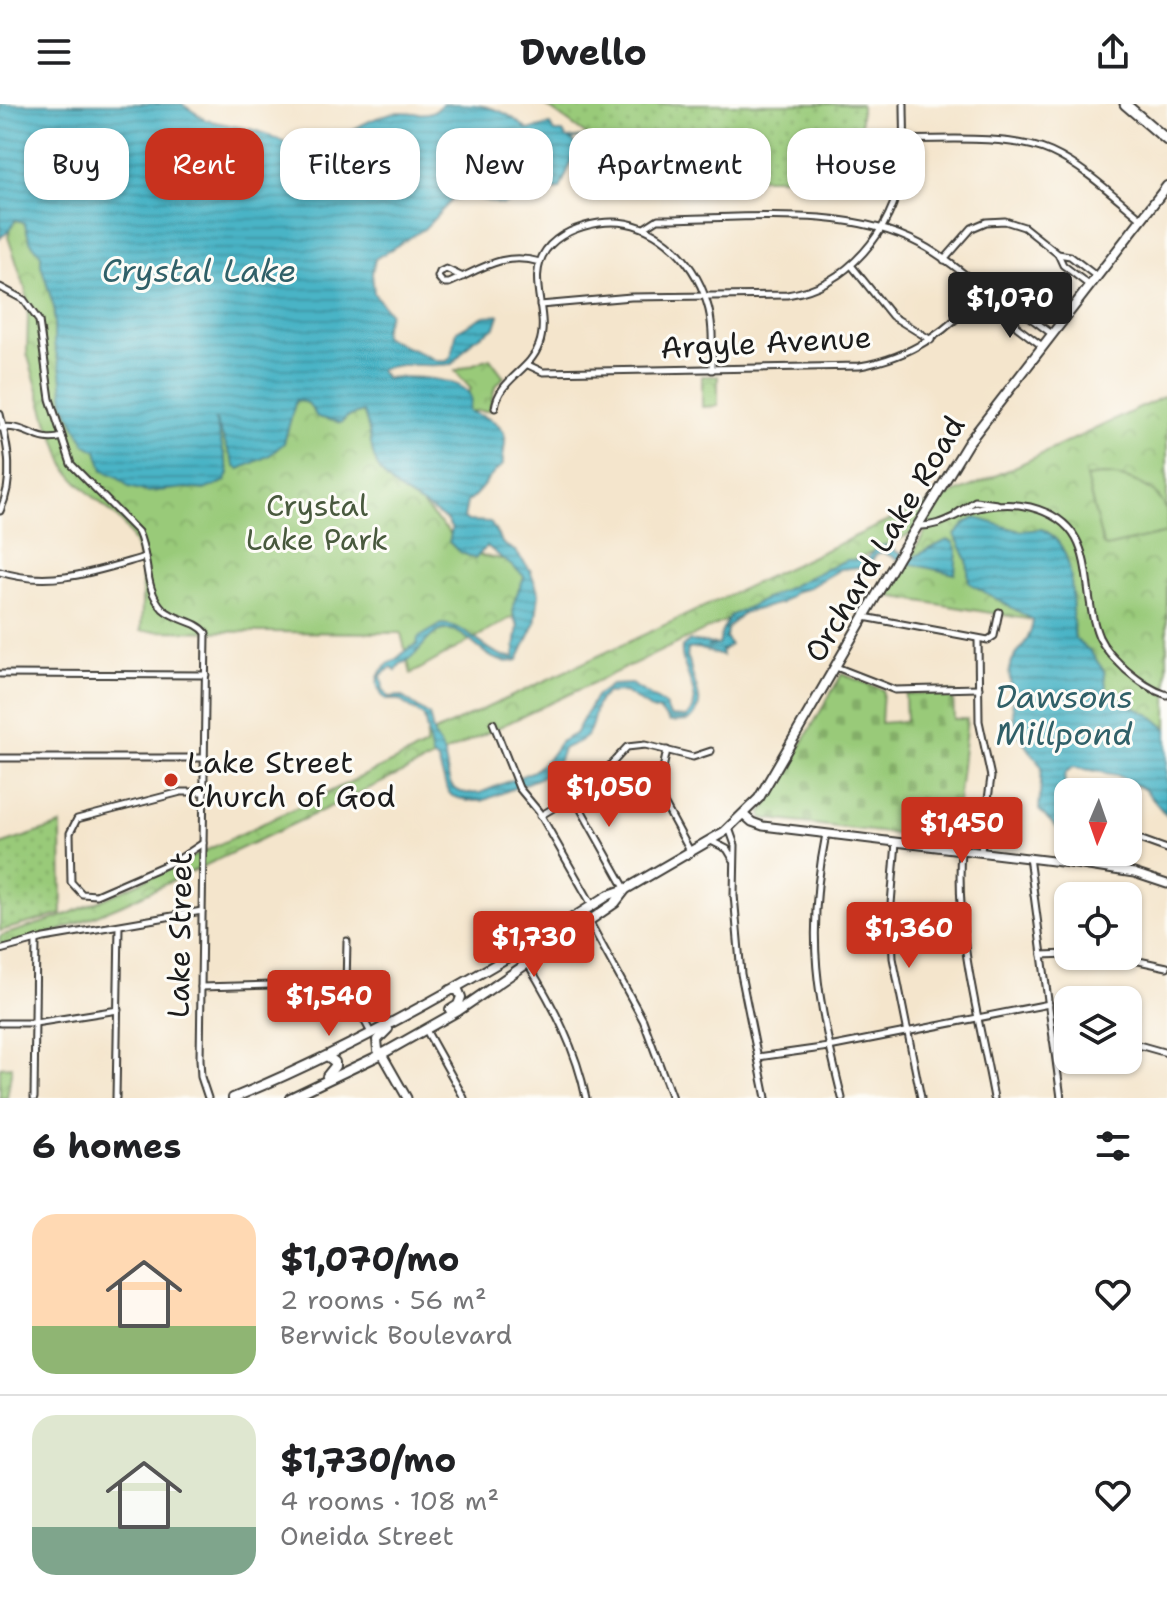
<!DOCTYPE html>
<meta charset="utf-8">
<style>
body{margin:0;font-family:"Shantell Sans",sans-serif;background:#f6f6f6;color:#202124;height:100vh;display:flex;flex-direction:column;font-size:30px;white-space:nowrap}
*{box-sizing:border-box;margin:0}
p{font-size:26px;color:#757577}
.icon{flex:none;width:44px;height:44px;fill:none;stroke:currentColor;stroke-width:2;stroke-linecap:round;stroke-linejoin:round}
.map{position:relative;height:994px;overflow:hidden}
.drawer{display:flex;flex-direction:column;background:#fff;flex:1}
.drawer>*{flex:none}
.top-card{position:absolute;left:24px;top:24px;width:1120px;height:72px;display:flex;gap:16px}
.needle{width:52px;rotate:182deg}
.tools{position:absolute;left:1054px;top:674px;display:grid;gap:16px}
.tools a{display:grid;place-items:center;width:88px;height:88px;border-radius:16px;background:#fff;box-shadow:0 2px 6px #0004;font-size:40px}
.price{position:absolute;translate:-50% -68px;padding:0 18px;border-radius:8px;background:#c8321e;color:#fff;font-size:26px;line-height:52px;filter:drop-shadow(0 2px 4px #0008)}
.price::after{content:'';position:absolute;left:50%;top:48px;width:24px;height:18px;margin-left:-12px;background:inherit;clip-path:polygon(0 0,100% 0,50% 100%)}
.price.on{background:#222;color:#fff}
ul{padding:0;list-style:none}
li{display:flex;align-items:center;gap:24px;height:200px;padding:0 32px}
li+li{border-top:2px solid #e0e0e0}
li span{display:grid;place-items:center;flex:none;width:224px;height:160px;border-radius:24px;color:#555}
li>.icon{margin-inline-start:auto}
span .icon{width:96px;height:96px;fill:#fffc;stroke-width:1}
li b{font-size:34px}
h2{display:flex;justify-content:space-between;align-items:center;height:96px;padding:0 32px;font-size:34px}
.chip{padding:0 28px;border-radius:24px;background:#fff;box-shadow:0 2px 6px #0004;font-size:28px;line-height:72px}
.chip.on{background:#c8321e;color:#fff}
header{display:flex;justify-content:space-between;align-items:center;height:104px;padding:0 32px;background:#fff;font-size:36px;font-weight:700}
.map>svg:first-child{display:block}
</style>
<header><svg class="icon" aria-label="menu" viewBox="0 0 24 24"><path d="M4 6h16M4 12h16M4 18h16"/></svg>Dwello<svg class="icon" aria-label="share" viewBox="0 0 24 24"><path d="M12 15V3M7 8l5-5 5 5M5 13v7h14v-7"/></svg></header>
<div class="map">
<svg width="1167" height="994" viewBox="0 0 1167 994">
<defs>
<pattern id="grass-dots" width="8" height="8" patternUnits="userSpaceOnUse" patternTransform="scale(2)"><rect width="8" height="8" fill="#99ca79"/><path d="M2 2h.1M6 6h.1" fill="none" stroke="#83ad68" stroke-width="1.8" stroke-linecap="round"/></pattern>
<pattern id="cemetery-stones" width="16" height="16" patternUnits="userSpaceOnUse" patternTransform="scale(2)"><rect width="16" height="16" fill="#99ca79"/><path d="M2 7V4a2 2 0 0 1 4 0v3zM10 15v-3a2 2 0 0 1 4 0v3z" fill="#83ad68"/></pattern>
<pattern id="park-crowns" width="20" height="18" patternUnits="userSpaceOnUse" patternTransform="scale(2)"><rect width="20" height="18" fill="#99ca79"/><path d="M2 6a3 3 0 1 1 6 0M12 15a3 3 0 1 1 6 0" fill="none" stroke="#83ad68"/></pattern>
<pattern id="water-rules" width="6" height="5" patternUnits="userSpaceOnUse" patternTransform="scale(2)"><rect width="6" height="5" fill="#49b4c6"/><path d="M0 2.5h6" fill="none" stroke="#3c92a0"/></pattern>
</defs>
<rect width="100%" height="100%" fill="#fdfcf7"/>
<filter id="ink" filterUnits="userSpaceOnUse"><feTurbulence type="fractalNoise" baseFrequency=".0125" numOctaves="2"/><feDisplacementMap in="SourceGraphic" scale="16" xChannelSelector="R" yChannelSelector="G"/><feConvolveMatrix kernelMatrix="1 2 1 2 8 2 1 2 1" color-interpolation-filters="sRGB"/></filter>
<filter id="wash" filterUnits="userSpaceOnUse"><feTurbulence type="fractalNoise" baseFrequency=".006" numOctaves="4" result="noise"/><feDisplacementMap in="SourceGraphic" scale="32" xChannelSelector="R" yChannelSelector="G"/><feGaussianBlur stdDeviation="1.8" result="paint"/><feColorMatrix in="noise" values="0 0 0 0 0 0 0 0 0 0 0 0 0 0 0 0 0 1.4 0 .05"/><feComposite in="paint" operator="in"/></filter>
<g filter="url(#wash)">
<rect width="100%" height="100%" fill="#f4e5cc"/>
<g fill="url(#grass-dots)" stroke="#5a734a" stroke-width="2">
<path d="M543 0H861V30L868 42 861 80 844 74H680L666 78 658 49 615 51Z"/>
<path d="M61 721 62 810 0 827V741Z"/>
</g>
<path fill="url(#cemetery-stones)" stroke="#5a734a" stroke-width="2" d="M842 570 883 586 881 619 906 617 905 590 953 588 954 615H967L954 737 762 714V709Z"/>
<g fill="url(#park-crowns)" stroke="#5a734a" stroke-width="2">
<path d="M15 110 26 114 209 308 289 285 454 307 471 285 455 267 490 254 504 273 495 283 489 307H472L471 353H423V402L471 450 519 458 537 499 411 570 401 529 141 527C142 491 148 451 123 420 107 401 83 388 69 368 59 355 59 336 49 323L27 249 28 212 26 187 8 133Z"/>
<path d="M702 272H718V302L702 303Z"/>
<path d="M1167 291V672L1033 516 889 492 929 421 121 801 61 826 0 844V832L58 814 102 796 426 642V632L901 411 987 376Z"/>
<path d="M12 962 7 994H0V963Z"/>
</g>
<path fill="#99ca79" stroke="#5a734a" stroke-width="2" d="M1102 371C1125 371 1160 382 1167 409 1167 414 1167 423 1167 429L1106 443 1103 441 1086 373Z"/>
<g fill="url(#water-rules)" stroke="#326871" stroke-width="2">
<path d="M0 0H182L206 16 258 27 314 50 321 49C338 32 367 16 391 9 411 4 427 18 442 0 479 0 500 0 528 26L550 21 554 28H563L567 35 586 33 571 36 582 46 575 50 560 85 531 90 503 101 472 93 453 95 424 125 375 155 372 169 374 189 389 209 383 227 384 233 438 257H447L451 253 457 227 484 212 499 211 495 223 473 236 452 260C426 264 405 256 379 266L386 274C403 272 468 272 471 295 471 299 469 303 468 307 481 312 503 317 505 333 506 342 502 351 503 361 488 371 481 389 467 398L464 414 468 417 490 418 503 440 515 447 530 466 539 490 535 520 518 556C485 567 469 522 445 526 425 529 419 555 400 560L396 567 392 563 381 571 383 585 388 593 401 592 429 611C431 618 432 624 434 631 436 637 441 642 443 648 452 672 440 692 480 689L534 667 550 652 560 638 575 630 596 592 611 581 631 580 665 601 670 612 687 613C707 594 679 565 682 543L690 537 714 540 707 543 719 541 722 527 730 512 828 464 846 456 867 455 875 445 884 441 910 455 947 436 953 438 957 447 955 470 907 459 882 448 876 450 869 462 841 465 806 485 796 487 781 499 743 509 727 524 726 534 730 541 721 547 722 552 698 544 688 545 687 552C691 559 690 563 692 570 698 589 706 602 689 617L670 618 659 606 654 607 625 588 606 589C591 601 597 617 587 631 581 639 571 640 563 645L557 661 539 674 482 697H468L452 692 447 686 438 657 432 652 424 613 399 596H386C370 579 378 565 396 555 404 550 408 542 417 541L418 534 442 520C470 521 487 554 514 553L518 521C507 508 517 489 524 474L523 471 487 442 475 455 458 447 449 438 452 425 446 416C422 397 385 386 375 356 369 340 371 324 363 308L347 313 341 319 317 313 308 299 296 296 284 339 270 351 240 365 235 363 215 315 229 369 226 377 204 386 186 384 147 388 129 383 118 373 103 366 97 347 85 340 64 300 61 268 54 240V204L41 161V151L30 137 24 118 15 116 10 126 0 134Z"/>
<path d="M976 414 1020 427 1042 425C1081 444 1069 499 1075 535L1089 546 1104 567 1107 589 1152 612 1167 625V712L1144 685 1117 671 1073 663C1058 671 1067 681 1068 695 1069 702 1068 710 1067 717L1058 725 1039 706 1042 663 1015 626 1009 565C1014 546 1030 542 1033 516L969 479 967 456 955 431 967 418Z"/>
</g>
</g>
<g filter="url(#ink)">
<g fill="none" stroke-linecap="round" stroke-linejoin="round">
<defs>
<g id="minor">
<path d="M871 36C921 37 1007 28 1051 48 1084 63 1113 91 1141 114"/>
<path d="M644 124 658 115C741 115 845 100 920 140 954 158 983 187 1014 210H1025L1052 230"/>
<path d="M1058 150 1063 161 1089 181"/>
<path d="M944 156 972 124 986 118 1005 117 1024 123 1058 150 1070 152 1096 172"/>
<path d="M851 161 892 212 931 236"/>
<path d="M463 173 446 165 440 168 438 173 443 179H449C481 165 504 147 540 158"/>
<path d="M0 183 24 196 39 217 50 295 71 360 138 428C150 453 143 484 163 505 176 517 196 516 206 529L200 955 201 973 208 994"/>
<path d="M540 201 631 193 787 191C848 182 892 127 902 68 906 46 904 23 904 0"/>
<path d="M1014 210 1017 223 1042 242"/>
<path d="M528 261 543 268 860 262C912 253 950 226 983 187"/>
<path d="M495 304C498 276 530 267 539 241 551 209 525 176 546 146 558 130 580 122 599 119 650 111 694 153 707 199 714 220 712 244 712 266"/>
<path d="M0 310C8 343 15 375 0 407"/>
<path d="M0 324C26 319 37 341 62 333"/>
<path d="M956 410 975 397 997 400"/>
<path d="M918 422C936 423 948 415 964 408 984 401 1009 398 1030 403 1102 421 1078 482 1099 533 1105 546 1116 556 1126 566 1139 577 1151 586 1167 591"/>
<path d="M0 468C51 484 96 467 145 453"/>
<path d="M864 513 988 536 994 532 999 508"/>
<path d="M978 535 979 617 991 673 981 747"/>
<path d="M836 563 895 586 979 584"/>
<path d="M0 570 206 571"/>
<path d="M493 619 519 684 539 708 592 801"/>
<path d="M667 646 658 688 690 747"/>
<path d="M0 654H205"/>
<path d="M574 693 625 784"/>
<path d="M540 712 592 681 627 643 645 641 693 653 711 647"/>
<path d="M729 724 735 741 734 791 741 870 766 994"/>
<path d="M826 730C805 834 817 893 842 994"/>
<path d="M1128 731 1167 745"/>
<path d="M711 737 727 745 733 755"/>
<path d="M896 738 891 800 893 854 921 994"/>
<path d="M203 739 179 755 96 791 82 790 71 778 70 729 77 715 181 688H204"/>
<path d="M961 746C955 830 979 912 994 994"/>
<path d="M1029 753 1061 994"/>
<path d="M1102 764 1105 748"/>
<path d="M589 817 643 916 672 994"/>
<path d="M347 837 346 882 371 929"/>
<path d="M0 846 44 834 202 807"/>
<path d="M1042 851 1068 850"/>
<path d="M1115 852 1167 863"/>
<path d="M528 860C554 903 576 945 586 994"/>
<path d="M201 883 346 879"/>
<path d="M0 919H35L118 906"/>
<path d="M426 926 464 994"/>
<path d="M1053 936 1068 935"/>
<path d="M1128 938 1167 949"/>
<path d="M758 953 829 943 1049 900"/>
<path d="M34 994 36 836"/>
<path d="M116 994 119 822"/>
</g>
<g id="tertiary">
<path d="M744 711 752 718 763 722 1069 759 1134 769 1167 780"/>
<path d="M382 950 407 994"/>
</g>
<g id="secondary">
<path d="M450 886H458L461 893 458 901 450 906"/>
<path d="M382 950 378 946 377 936 388 925"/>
<path d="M327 972 335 962V958L327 952"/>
<path d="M233 994C365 939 489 867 609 791L626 785 724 728 759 694 898 454 968 339 1167 82"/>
<path d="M290 994 382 950 458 907 615 799 625 786"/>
</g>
<path id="primary" d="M1125 0 1167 36"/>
</defs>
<use href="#minor" stroke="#3c3a36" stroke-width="9"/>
<use href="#tertiary" stroke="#3c3a36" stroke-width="11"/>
<use href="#secondary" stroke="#3c3a36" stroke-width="12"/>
<use href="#primary" stroke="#3c3a36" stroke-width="13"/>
<use href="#minor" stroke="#fff" stroke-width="5"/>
<use href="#tertiary" stroke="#fff" stroke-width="7"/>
<use href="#secondary" stroke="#fff" stroke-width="8"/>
<use href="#primary" stroke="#fff" stroke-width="9"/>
</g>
</g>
<circle fill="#c8321e" stroke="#fdfcf7" stroke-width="3" cx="171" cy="676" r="8"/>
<g text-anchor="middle" stroke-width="6" stroke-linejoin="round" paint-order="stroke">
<g font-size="30" fill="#1c1c1c" stroke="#fdfcf7">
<text transform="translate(766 239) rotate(-3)" y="10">Argyle Avenue</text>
<text transform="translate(885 435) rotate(-59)" y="10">Orchard Lake Road</text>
<text transform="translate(180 831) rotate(-89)" y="10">Lake Street</text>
</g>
<g font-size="30" fill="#48593d" stroke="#fdfcf7">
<text x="317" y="412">Crystal<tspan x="317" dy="34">Lake Park</tspan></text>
</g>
<g font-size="30" fill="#1c1c1c" stroke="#fdfcf7" text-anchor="start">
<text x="187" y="669">Lake Street<tspan x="187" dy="34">Church of God</tspan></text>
</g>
<g font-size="32" font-style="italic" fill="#306068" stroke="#fdfcf7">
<text x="199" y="178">Crystal Lake</text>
<text x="1064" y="604">Dawsons<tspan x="1064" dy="37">Millpond</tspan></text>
</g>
</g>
</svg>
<div class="tools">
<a><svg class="needle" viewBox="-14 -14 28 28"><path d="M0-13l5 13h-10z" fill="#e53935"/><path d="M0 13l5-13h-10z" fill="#757577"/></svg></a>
<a><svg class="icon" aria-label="locate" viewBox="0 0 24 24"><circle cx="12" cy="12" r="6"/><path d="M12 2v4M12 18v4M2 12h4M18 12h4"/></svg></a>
<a><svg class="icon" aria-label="layers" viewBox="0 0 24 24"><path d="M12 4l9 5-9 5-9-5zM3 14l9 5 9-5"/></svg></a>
</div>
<b class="price on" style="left:1010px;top:236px">$1,070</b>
<b class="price" style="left:609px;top:725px">$1,050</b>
<b class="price" style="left:962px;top:761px">$1,450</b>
<b class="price" style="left:909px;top:866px">$1,360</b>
<b class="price" style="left:534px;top:875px">$1,730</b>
<b class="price" style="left:329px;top:934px">$1,540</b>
<div class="top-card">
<a class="chip">Buy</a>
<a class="chip on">Rent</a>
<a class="chip">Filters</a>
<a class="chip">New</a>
<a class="chip">Apartment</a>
<a class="chip">House</a>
</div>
</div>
<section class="drawer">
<h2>6 homes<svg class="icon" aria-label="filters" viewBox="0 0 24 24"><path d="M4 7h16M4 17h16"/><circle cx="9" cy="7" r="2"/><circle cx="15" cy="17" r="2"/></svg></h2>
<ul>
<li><span style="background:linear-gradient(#ffd9b3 70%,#8fb573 0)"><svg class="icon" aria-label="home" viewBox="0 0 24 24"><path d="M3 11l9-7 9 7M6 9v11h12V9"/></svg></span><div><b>$1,070/mo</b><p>2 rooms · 56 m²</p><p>Berwick Boulevard</p></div><svg class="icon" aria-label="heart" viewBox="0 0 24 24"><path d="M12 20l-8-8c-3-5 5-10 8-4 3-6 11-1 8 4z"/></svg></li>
<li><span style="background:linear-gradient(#dfe7d0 70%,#7fa58c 0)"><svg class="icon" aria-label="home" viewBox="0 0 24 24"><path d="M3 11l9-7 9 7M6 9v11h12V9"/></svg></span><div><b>$1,730/mo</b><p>4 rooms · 108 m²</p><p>Oneida Street</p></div><svg class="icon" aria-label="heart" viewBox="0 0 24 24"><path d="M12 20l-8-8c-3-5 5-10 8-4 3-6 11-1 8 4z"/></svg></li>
</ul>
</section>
